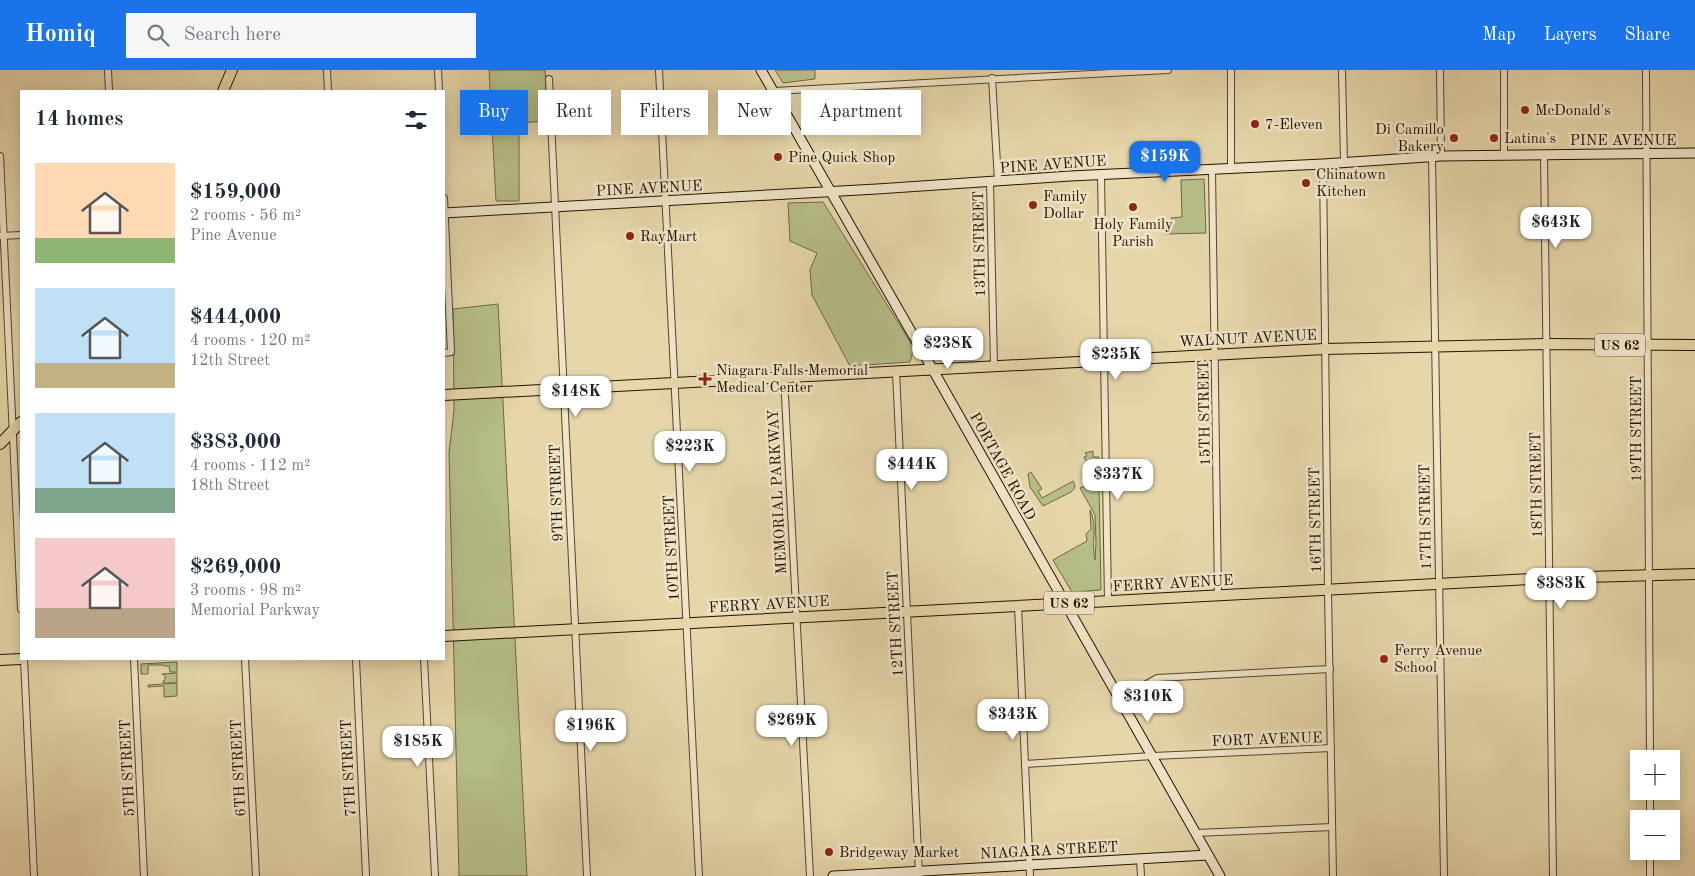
<!DOCTYPE html>
<meta charset="utf-8">
<style>
body{margin:0;font-family:"Old Standard TT",serif;background:#f6f6f7;color:#1f2937;height:100vh;display:flex;flex-direction:column;font-size:19px;white-space:nowrap}
*{box-sizing:border-box;margin:0}
p{font-size:16px;color:#747a83}
.icon{flex:none;width:28px;height:28px;fill:none;stroke:currentColor;stroke-width:2;stroke-linecap:round;stroke-linejoin:round}
.map{position:relative;flex:1;overflow:hidden}
.side{position:absolute;left:20px;top:20px;width:425px;height:570px;display:flex;flex-direction:column;background:#fff;border-radius:0px;box-shadow:0 2px 12px #0003}
.side>*{flex:none}
.guide{position:absolute;left:460px;top:20px;width:475px;height:45px;display:flex;gap:10px}
.fabs{position:absolute;left:1630px;top:680px;display:grid;gap:10px}
.fabs a{display:grid;place-items:center;width:50px;height:50px;border-radius:0px;background:#fff;box-shadow:0 2px 12px #0003;font-size:25px}
.price{position:absolute;translate:-50% -42px;padding:0 11px;border-radius:10px;background:#fff;color:#222;font-size:16px;line-height:32px;filter:drop-shadow(0 1px 2px #0008)}
.price::after{content:'';position:absolute;left:50%;top:30px;width:15px;height:11px;margin-left:-8px;background:inherit;clip-path:polygon(0 0,100% 0,50% 100%)}
.price.selected{background:#1a73e8;color:#fff}
ul{padding:0;list-style:none}
li{display:flex;align-items:center;gap:15px;height:125px;padding:0 15px}
li span{display:grid;place-items:center;flex:none;width:140px;height:100px;border-radius:0px;color:#555}
li>.icon{margin-inline-start:auto}
span .icon{width:60px;height:60px;fill:#fffc;stroke-width:1}
li b{font-size:21px}
h2{display:flex;justify-content:space-between;align-items:center;height:60px;padding:0 15px;font-size:21px}
.pill{padding:0 18px;border-radius:0px;background:#fff;box-shadow:0 2px 12px #0003;font-size:18px;line-height:45px}
.pill.selected{background:#1a73e8;color:#fff}
header{display:flex;align-items:center;gap:30px;box-sizing:border-box;height:70px;padding:0 25px;background:#1a73e8;color:#fff}
header strong{font-size:24px}
nav{display:flex;gap:28px;margin-inline-start:auto;font-size:18px}
.search{width:350px;height:45px;background:#f6f6f7;display:flex;align-items:center;gap:12px;box-sizing:border-box;padding:0 18px;border-radius:0px;color:#747a83;font-size:19px}
.map>svg:first-child{display:block}
</style>
<header>
<strong>Homiq</strong>
<div class="search"><svg class="icon" aria-label="search" viewBox="0 0 24 24"><circle cx="10" cy="10" r="6"/><path d="M15 15l6 6"/></svg>Search here</div>
<nav><a>Map</a><a>Layers</a><a>Share</a></nav>
</header>
<div class="map">
<svg width="1695" height="806" viewBox="0 0 1695 806">
<rect width="100%" height="100%" fill="#e6d6aa"/>
<filter id="stains"><feTurbulence type="fractalNoise" baseFrequency=".004" numOctaves="4"/><feColorMatrix values="0 0 0 0 .2 0 0 0 0 .09 0 0 0 0 .02 0 0 0 .5 -.17"/></filter>
<radialGradient id="worn" r=".72"><stop offset=".6" stop-color="#630" stop-opacity="0"/><stop offset="1" stop-color="#630" stop-opacity=".3"/></radialGradient>
<g fill="#b6be88" stroke="#6c6844">
<path d="M489 0H545L548 51 519 53V131H496Z"/>
<path d="M775 0H815V9L783 13Z"/>
<path d="M1204 109 1206 163 1165 164V155L1172 154 1171 148 1182 147 1181 110Z"/>
<path d="M823 132 914 278 910 292 850 296 812 225 810 200 817 183 790 171 788 133Z"/>
<path d="M498 234 527 806H459L449 383 454 340 453 239Z"/>
<path d="M1093 381V387H1099V411L1091 410 1087 403 1091 400 1084 387 1087 386 1085 383Z"/>
<path d="M1031 402 1042 419 1038 421 1042 428 1073 411C1076 416 1075 419 1071 422L1043 436 1030 417 1028 404Z"/>
<path d="M1093 414H1099L1101 520 1072 522 1053 490 1087 471 1086 464 1091 459 1090 440C1098 456 1091 475 1095 490L1096 473 1095 445 1080 418Z"/>
<path d="M177 592V602H170L169 596H164L163 595H148V604H141V594Z"/>
<path d="M177 603V613H163V611L165 610V605L162 604Z"/>
<path d="M177 613V626L164 627V616L148 617V615Z"/>
</g>
<g fill="none" stroke-linecap="round" stroke-linejoin="round">
<defs>
<g id="street">
<path d="M108 0 109 21"/>
<path d="M327 0 328 21"/>
<path d="M438 0 439 21"/>
<path d="M659 0 699 806"/>
<path d="M1231 0V99"/>
<path d="M1342 0 1344 93"/>
<path d="M1440 0 1441 86"/>
<path d="M1646 0 1650 689"/>
<path d="M992 8 998 111"/>
<path d="M549 9 587 806"/>
<path d="M774 21 1168 0"/>
<path d="M1544 84 1553 806"/>
<path d="M1504 85V0"/>
<path d="M0 86 21 539"/>
<path d="M1432 87 1444 806"/>
<path d="M1323 94 1328 520 1333 806"/>
<path d="M1212 100 1218 525"/>
<path d="M1101 104 1108 531"/>
<path d="M990 112 994 296"/>
<path d="M444 128 451 282 444 283"/>
<path d="M0 166 21 165"/>
<path d="M896 301 919 806"/>
<path d="M784 307 810 806"/>
<path d="M1018 536 1030 806"/>
<path d="M24 589 34 806"/>
<path d="M134 589 144 806"/>
<path d="M245 589 256 806"/>
<path d="M356 589 366 806"/>
<path d="M424 589 435 806"/>
<path d="M1120 629 1157 608 1330 599"/>
<path d="M1025 694 1153 686 1331 678"/>
<path d="M1650 721V749"/>
<path d="M1196 763 1332 757"/>
<path d="M1650 781V806"/>
<path d="M1140 789 1141 806"/>
</g>
<g id="secondary">
<path d="M761 0 933 300 1220 806"/>
<path d="M444 143 877 119 1070 106 1323 94 1441 86 1695 83"/>
<path d="M833 806 1208 785"/>
</g>
<g id="primary">
<path d="M223 21 232 0"/>
<path d="M444 325 1325 279 1546 274 1695 275"/>
<path d="M0 374 21 352"/>
<path d="M444 566 1550 508 1695 504"/>
<path d="M0 590 21 589"/>
</g>
</defs>
<use href="#street" stroke="#54442a" stroke-width="8"/>
<use href="#secondary" stroke="#231300" stroke-width="11"/>
<use href="#primary" stroke="#231300" stroke-width="12"/>
<use href="#street" stroke="#efe4c8" stroke-width="6"/>
<use href="#secondary" stroke="#efe4c8" stroke-width="9"/>
<use href="#primary" stroke="#e6d6aa" stroke-width="10"/>
</g>
<g fill="#8f2418" stroke="#efe4c8" stroke-width="2">
<circle cx="1525" cy="40" r="5"/>
<circle cx="1255" cy="54" r="5"/>
<circle cx="1454" cy="68" r="5"/>
<circle cx="1494" cy="68" r="5"/>
<circle cx="778" cy="87" r="5"/>
<circle cx="1306" cy="113" r="5"/>
<circle cx="1033" cy="135" r="5"/>
<circle cx="1133" cy="137" r="5"/>
<circle cx="630" cy="166" r="5"/>
<path d="M702.5 301.5h5v5h5v5h-5v5h-5v-5h-5v-5h5z"/>
<circle cx="1384" cy="589" r="5"/>
<circle cx="829" cy="782" r="5"/>
</g>
<g text-anchor="middle" stroke-width="5" stroke-linejoin="round" paint-order="stroke">
<g fill="#efe4c8" stroke="#60523c" stroke-width="1">
<rect x="1595" y="263.5" width="50" height="23" rx="4"/>
<rect x="1044" y="521.5" width="50" height="23" rx="4"/>
</g>
<g font-size="14" font-weight="bold" fill="#231300">
<text x="1620" y="280">US 62</text>
<text x="1069" y="538">US 62</text>
</g>
<g font-size="15" fill="#231300" stroke="#efe4c8" text-anchor="start">
<text x="1535" y="45">McDonald's</text>
<text x="1265" y="59">7-Eleven</text>
<text x="1444" y="64" text-anchor="end">Di Camillo<tspan x="1444" dy="17">Bakery</tspan></text>
<text x="1504" y="73">Latina's</text>
<text x="788" y="92">Pine Quick Shop</text>
<text x="1316" y="109">Chinatown<tspan x="1316" dy="17">Kitchen</tspan></text>
<text x="1043" y="131">Family<tspan x="1043" dy="17">Dollar</tspan></text>
<text x="1133" y="159" text-anchor="middle">Holy Family<tspan x="1133" dy="17">Parish</tspan></text>
<text x="640" y="171">RayMart</text>
<text x="716" y="305">Niagara Falls Memorial<tspan x="716" dy="17">Medical Center</tspan></text>
<text x="1394" y="585">Ferry Avenue<tspan x="1394" dy="17">School</tspan></text>
<text x="839" y="787">Bridgeway Market</text>
</g>
<g font-size="15" fill="#231300" stroke="#efe4c8">
<text x="1623" y="75">PINE AVENUE</text>
<text transform="translate(1053 94) rotate(-4)" y="5">PINE AVENUE</text>
<text transform="translate(649 118) rotate(-3)" y="5">PINE AVENUE</text>
<text transform="translate(979 174) rotate(-91)" y="5">13TH STREET</text>
<text transform="translate(1248 268) rotate(-3)" y="5">WALNUT AVENUE</text>
<text transform="translate(1204 343) rotate(-91)" y="5">15TH STREET</text>
<text transform="translate(1636 359) rotate(-90)" y="5">19TH STREET</text>
<text transform="translate(1003 396) rotate(61)" y="5">PORTAGE ROAD</text>
<text transform="translate(1536 415) rotate(-91)" y="5">18TH STREET</text>
<text transform="translate(777 422) rotate(-93)" y="5">MEMORIAL PARKWAY</text>
<text transform="translate(556 423) rotate(-92)" y="5">9TH STREET</text>
<text transform="translate(1425 447) rotate(-91)" y="5">17TH STREET</text>
<text transform="translate(1315 450) rotate(-91)" y="5">16TH STREET</text>
<text transform="translate(671 478) rotate(-93)" y="5">10TH STREET</text>
<text transform="translate(1173 513) rotate(-3)" y="5">FERRY AVENUE</text>
<text transform="translate(769 534) rotate(-3)" y="5">FERRY AVENUE</text>
<text transform="translate(895 554) rotate(-93)" y="5">12TH STREET</text>
<text transform="translate(1267 669) rotate(-2)" y="5">FORT AVENUE</text>
<text transform="translate(127 698) rotate(-93)" y="5">5TH STREET</text>
<text transform="translate(238 698) rotate(-93)" y="5">6TH STREET</text>
<text transform="translate(348 698) rotate(-93)" y="5">7TH STREET</text>
<text transform="translate(1049 780) rotate(-3)" y="5">NIAGARA STREET</text>
</g>
</g>
<rect width="100%" height="100%" filter="url(#stains)"/>
<rect width="100%" height="100%" fill="url(#worn)"/>
</svg>
<div class="fabs">
<a>+</a>
<a>−</a>
</div>
<b class="price selected" style="left:1165px;top:113px">$159K</b>
<b class="price" style="left:1556px;top:179px">$643K</b>
<b class="price" style="left:948px;top:300px">$238K</b>
<b class="price" style="left:1116px;top:311px">$235K</b>
<b class="price" style="left:576px;top:348px">$148K</b>
<b class="price" style="left:690px;top:403px">$223K</b>
<b class="price" style="left:912px;top:421px">$444K</b>
<b class="price" style="left:1118px;top:431px">$337K</b>
<b class="price" style="left:1561px;top:540px">$383K</b>
<b class="price" style="left:1148px;top:653px">$310K</b>
<b class="price" style="left:1013px;top:671px">$343K</b>
<b class="price" style="left:792px;top:677px">$269K</b>
<b class="price" style="left:591px;top:682px">$196K</b>
<b class="price" style="left:418px;top:698px">$185K</b>
<div class="guide">
<a class="pill selected">Buy</a>
<a class="pill">Rent</a>
<a class="pill">Filters</a>
<a class="pill">New</a>
<a class="pill">Apartment</a>
</div>
<section class="side">
<h2>14 homes<svg class="icon" aria-label="filters" viewBox="0 0 24 24"><path d="M4 7h16M4 17h16"/><circle cx="9" cy="7" r="2"/><circle cx="15" cy="17" r="2"/></svg></h2>
<ul>
<li><span style="background:linear-gradient(#ffd9b3 75%,#8fb573 0)"><svg class="icon" aria-label="home" viewBox="0 0 24 24"><path d="M3 11l9-7 9 7M6 9v11h12V9"/></svg></span><div><b>$159,000</b><p>2 rooms · 56 m²</p><p>Pine Avenue</p></div></li>
<li><span style="background:linear-gradient(#bfe0f5 75%,#c2b280 0)"><svg class="icon" aria-label="home" viewBox="0 0 24 24"><path d="M3 11l9-7 9 7M6 9v11h12V9"/></svg></span><div><b>$444,000</b><p>4 rooms · 120 m²</p><p>12th Street</p></div></li>
<li><span style="background:linear-gradient(#bfe0f5 75%,#7fa58c 0)"><svg class="icon" aria-label="home" viewBox="0 0 24 24"><path d="M3 11l9-7 9 7M6 9v11h12V9"/></svg></span><div><b>$383,000</b><p>4 rooms · 112 m²</p><p>18th Street</p></div></li>
<li><span style="background:linear-gradient(#f6c9c9 70%,#b9a48a 0)"><svg class="icon" aria-label="home" viewBox="0 0 24 24"><path d="M3 11l9-7 9 7M6 9v11h12V9"/></svg></span><div><b>$269,000</b><p>3 rooms · 98 m²</p><p>Memorial Parkway</p></div></li>
</ul>
</section>
</div>
